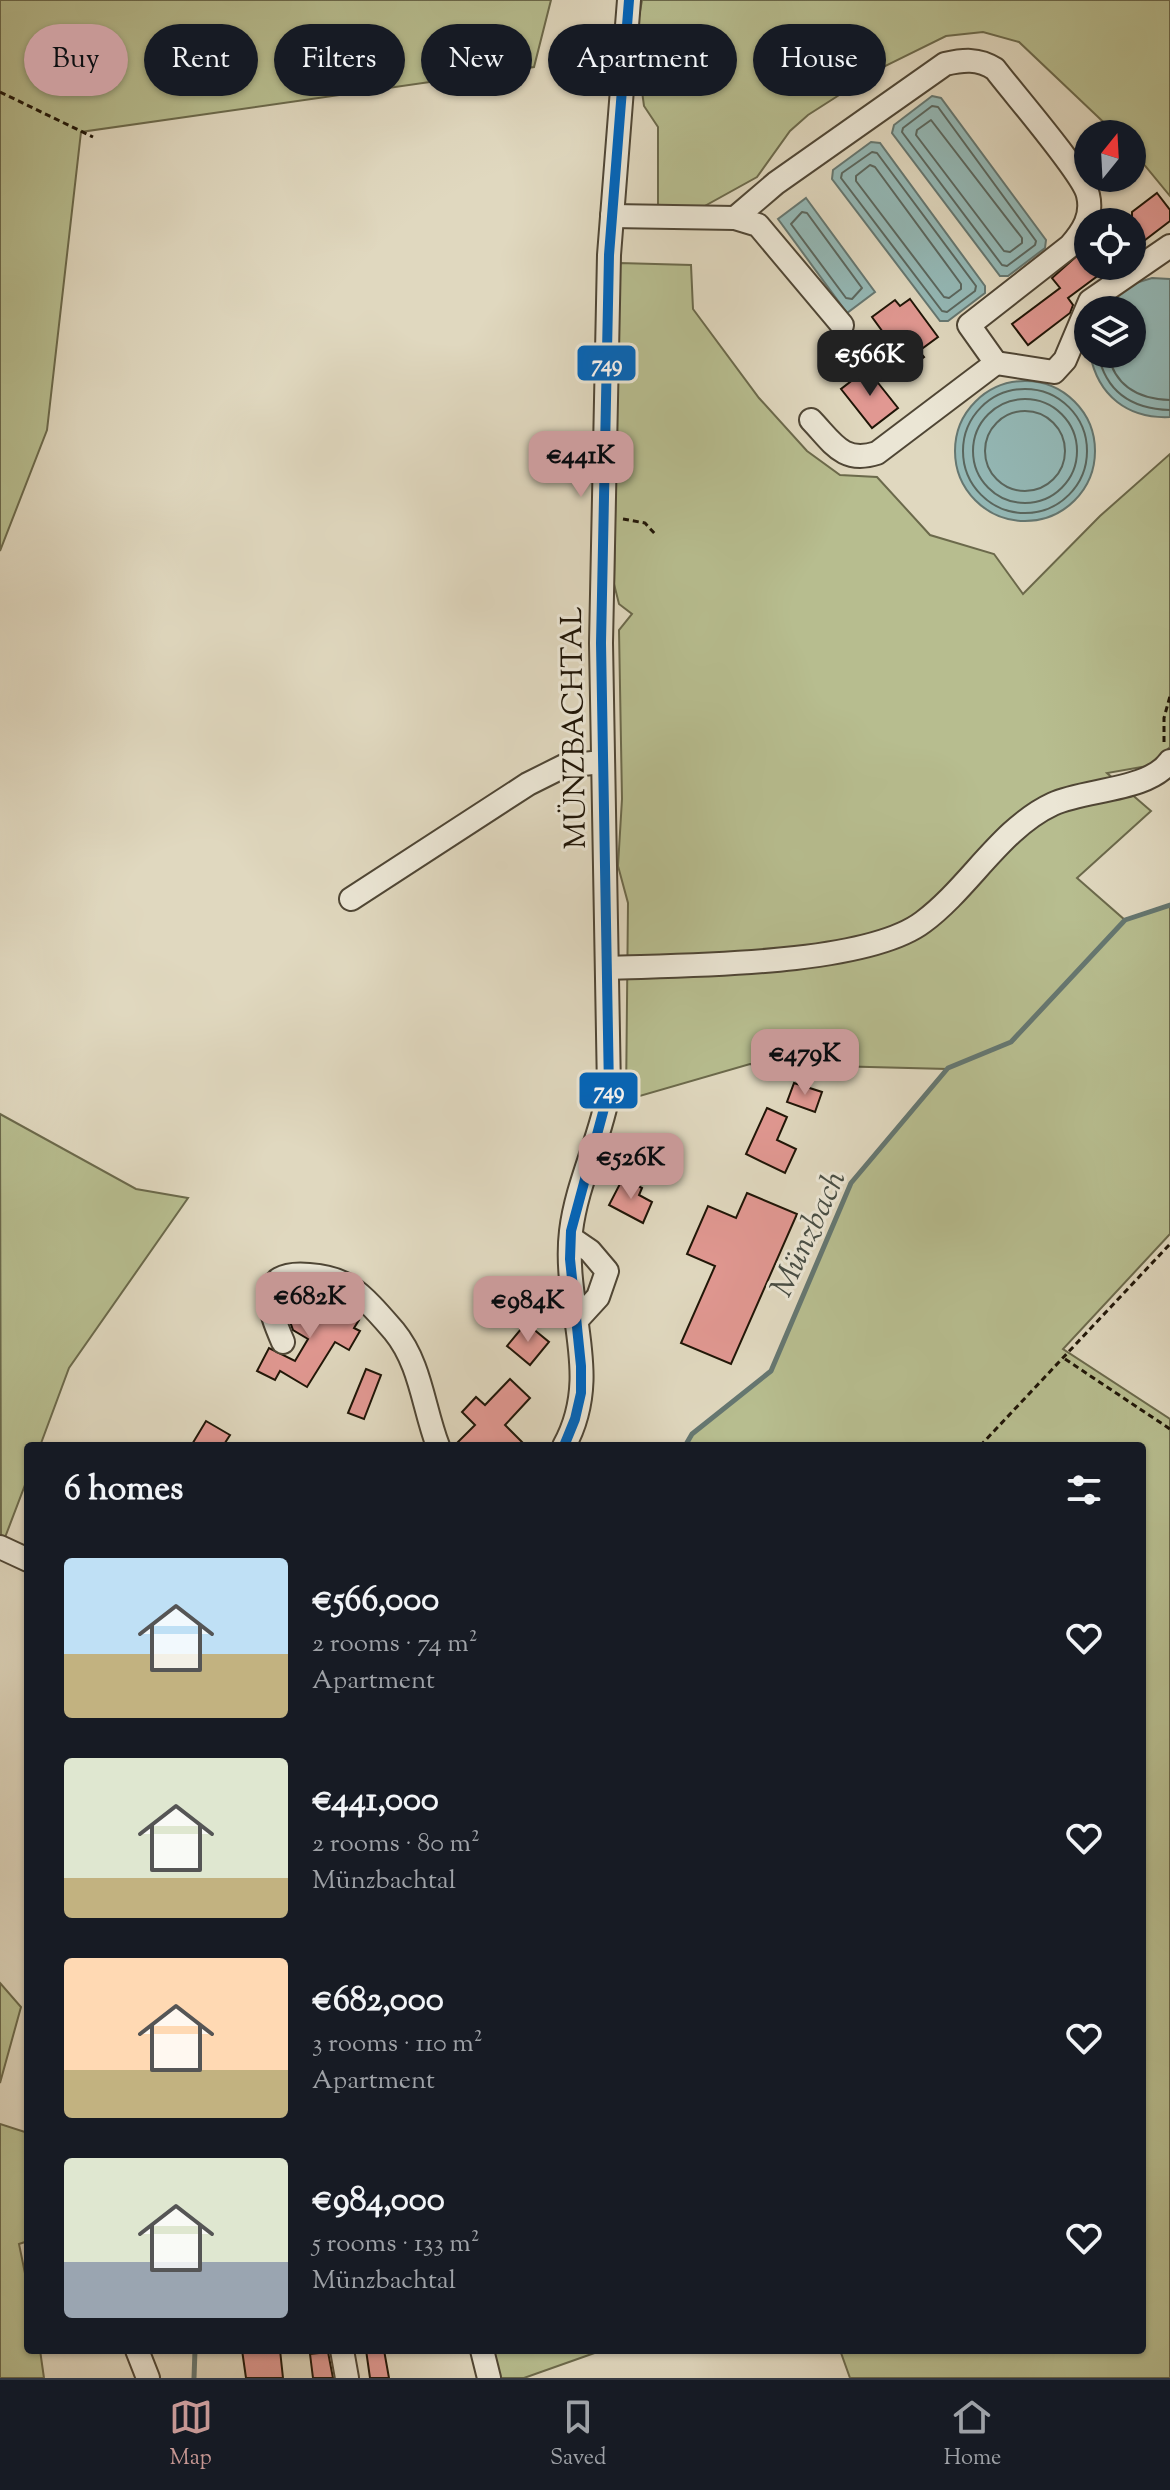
<!DOCTYPE html>
<meta charset="utf-8">
<style>
body{margin:0;font-family:"Sorts Mill Goudy",serif;background:#242831;color:#f1f3f6;height:100vh;display:flex;flex-direction:column;font-size:30px;white-space:nowrap}
*{box-sizing:border-box;margin:0}
p{font-size:26px;color:#9ea1a6}
.icon{flex:none;width:44px;height:44px;fill:none;stroke:currentColor;stroke-width:2;stroke-linecap:round;stroke-linejoin:round}
.map{position:relative;flex:1;overflow:hidden}
.sheet{position:absolute;left:24px;top:1442px;width:1122px;height:912px;display:flex;flex-direction:column;background:#171b24;border-radius:8px;box-shadow:0 2px 6px #0004}
.sheet>*{flex:none}
.hud{position:absolute;left:24px;top:24px;width:1122px;height:72px;display:flex;gap:16px}
.needle{width:52px;rotate:18deg}
.fabs{position:absolute;left:1074px;top:120px;display:grid;gap:16px}
.fabs a{display:grid;place-items:center;width:72px;height:72px;border-radius:50%;background:#171b24;box-shadow:0 2px 6px #0004;font-size:40px}
.price{position:absolute;translate:-50% -68px;padding:0 18px;border-radius:16px;background:#c59692;color:#111;font-size:26px;line-height:52px;filter:drop-shadow(0 2px 4px #0008)}
.price::after{content:'';position:absolute;left:50%;top:48px;width:24px;height:18px;margin-left:-12px;background:inherit;clip-path:polygon(0 0,100% 0,50% 100%)}
.price.active{background:#222;color:#fff}
ul{padding:0;list-style:none}
li{display:flex;align-items:center;gap:24px;height:200px;padding:0 40px}
li span{display:grid;place-items:center;flex:none;width:224px;height:160px;border-radius:8px;color:#555}
li>.icon{margin-inline-start:auto}
span .icon{width:96px;height:96px;fill:#fffc;stroke-width:1}
li b{font-size:34px}
h2{display:flex;justify-content:space-between;align-items:center;height:96px;padding:0 40px;font-size:34px}
.chip{padding:0 28px;border-radius:36px;background:#171b24;box-shadow:0 2px 6px #0004;font-size:28px;line-height:72px}
.chip.active{background:#c59692;color:#111}
.tabs{display:flex;justify-content:space-around;align-items:center;height:112px;border-top:2px solid #363941;background:#171b24;font-size:22px;color:#9ea1a6}
.tabs a{display:grid;justify-items:center;gap:4px}
.tabs .active{color:#c59692}
.map>svg:first-child{display:block}
</style>
<div class="map">
<svg width="1170" height="2378" viewBox="0 0 1170 2378">
<rect width="100%" height="100%" fill="#e0d8bf"/>
<filter id="stains"><feTurbulence type="fractalNoise" baseFrequency=".0025" numOctaves="4"/><feColorMatrix values="0 0 0 0 .2 0 0 0 0 .09 0 0 0 0 .02 0 0 0 .5 -.17"/></filter>
<radialGradient id="worn" r=".72"><stop offset=".6" stop-color="#630" stop-opacity="0"/><stop offset="1" stop-color="#630" stop-opacity=".3"/></radialGradient>
<g fill="#b7bd8f" stroke="#6b694b" stroke-width="2">
<path d="M0 0H551L534 67 81 132 47 430 0 551Z"/>
<path d="M642 0H1170V196L1132 150V134H1116L1019 42 983 32 946 36 883 67 808 115 790 131 757 177 701 208H658V127L644 106 635 40Z"/>
<path d="M619 263 691 265 693 309 759 398 807 451 840 475 877 477 930 535 994 554 1023 594 1100 516 1170 454V747L1153 765 1107 773 1151 811 1077 878 1125 920 1170 905V1234L1063 1349 1170 1419V2378H850L840 2350H1142V1446H685L692 1434 771 1371 851 1183 947 1069 750 1064 626 1100 628 903 618 866 622 799 619 630 632 614 619 604 614 584Z"/>
<path d="M0 1114 136 1189 188 1198 69 1368 40 1446H28V1477L1 1548Z"/>
<path d="M0 1983 21 2007 0 2083Z"/>
<path d="M0 2124 28 2133V2241L19 2244 28 2288V2350H40L44 2378H0Z"/>
<path d="M482 2350H603L524 2378H489Z"/>
</g>
<g fill="#94b9b7" stroke="#657771" stroke-width="2">
<path d="M932 96 941 98 1046 240 1045 248 1008 276H1000L892 133 894 125Z"/>
<path d="M871 142 880 143 985 286V293L948 321H940L832 179 833 170Z"/>
<path d="M806 198 875 292 847 313 778 219Z"/>
<path d="M1152 278 1170 279V417C1128 419 1098 396 1090 354H1132V310H1101L1126 286Z"/>
<circle cx="1025" cy="451" r="70"/>
</g>
<g fill="none" stroke-linecap="round" stroke-linejoin="round">
<g stroke="#5a675f" stroke-width="2">
<path d="M932 106 938 107 1036 241 1035 245 1007 266 1002 265 902 132 903 128Z"/>
<path d="M931 120 1022 238V243L1010 252 1004 251 916 135 917 130Z"/>
<path d="M872 152 877 153 976 286 975 291 947 312 942 311 841 178 842 173Z"/>
<path d="M870 165 875 167 961 284V289L949 298 944 297 856 181V176Z"/>
<path d="M802 212 807 213 862 288 852 299 846 298 791 224Z"/>
<path d="M1098 354C1106 392 1132 409 1170 410"/>
<path d="M1108 354C1115 387 1139 399 1170 400"/>
<circle cx="1025" cy="451" r="62"/>
<circle cx="1025" cy="451" r="52"/>
<circle cx="1025" cy="451" r="40"/>
</g>
<g stroke="#657771" stroke-width="5">
<path d="M685 1446 692 1434 771 1371 851 1183 948 1068 1011 1042 1125 920 1170 905"/>
<path d="M194 2378 195 2350"/>
</g>
</g>
<g fill="#e19892" stroke="#1f1507" stroke-width="2">
<path d="M1157 193 1170 210V221L1132 250V212Z"/>
<path d="M1088 246V266H1111L1068 298 1073 305 1070 313 1028 345 1012 324 1060 288 1052 278Z"/>
<path d="M910 299 938 337 919 351 924 357 909 368 872 317 895 300 900 306Z"/>
<path d="M867 369 898 408 872 428 841 389Z"/>
<path d="M794 1083 822 1092 815 1112 787 1102Z"/>
<path d="M767 1108 787 1117 777 1140 796 1149 785 1173 746 1154Z"/>
<path d="M623 1178 642 1188 639 1195 652 1202 643 1223 609 1205Z"/>
<path d="M747 1193 797 1214 731 1364 681 1343 715 1266 687 1254 708 1206 736 1218Z"/>
<path d="M296 1289 303 1293 300 1297 342 1321 347 1313 359 1320 354 1328 360 1331 349 1350 335 1342 307 1387 280 1371 275 1380 257 1371 269 1348 295 1361 308 1339 293 1330 287 1313 285 1293Z"/>
<path d="M526 1323 549 1342 530 1365 507 1346Z"/>
<path d="M366 1369 381 1375 364 1419 348 1413Z"/>
<path d="M510 1379 530 1398 505 1425 526 1446H454L475 1425 462 1412 476 1397 485 1405Z"/>
<path d="M206 1421 230 1435 223 1446H191Z"/>
<path d="M242 2350H280L283 2378H246Z"/>
<path d="M366 2350H384L389 2378H370Z"/>
<path d="M328 2352 333 2378H313L310 2354Z"/>
</g>
<g fill="none" stroke-linecap="round" stroke-linejoin="round">
<defs>
<g id="minor">
<path d="M612 216 735 218 758 225 842 325"/>
<path d="M735 218 776 183 945 64C963 60 978 58 995 69 1013 93 1083 173 1088 195 1093 216 1083 231 1070 246L969 325 996 363 877 453C843 464 833 443 811 420"/>
<path d="M996 363 1054 372 1065 360 1090 301 1170 246"/>
<path d="M351 899 528 784 564 766 602 762"/>
<path d="M608 968C684 965 865 966 923 922 969 888 1001 828 1053 804 1085 789 1149 791 1170 761"/>
<path d="M571 1238 590 1251 607 1271 598 1297 576 1321"/>
<path d="M283 1342C269 1310 254 1270 309 1275 323 1276 338 1279 350 1287 366 1298 381 1316 394 1331 421 1364 423 1407 438 1446"/>
<path d="M564 1446C604 1374 562 1307 571 1231 577 1182 601 1138 609 1090L601 643 609 255 629 0"/>
<path d="M0 1547 28 1560"/>
<path d="M137 2350 148 2378"/>
<path d="M342 2350 347 2378"/>
<path d="M482 2350 489 2378"/>
</g>
</defs>
<use href="#minor" stroke="#4f4635" stroke-width="26"/>
<g stroke="#1f1507" stroke-width="3" stroke-dasharray="6 4" stroke-linecap="butt">
<path d="M0 92 93 137"/>
<path d="M623 519 645 523 655 534"/>
<path d="M1164 742V718L1170 696"/>
<path d="M1065 1359 1170 1429"/>
<path d="M980 1446 1170 1244"/>
</g>
<use href="#minor" stroke="#ebe6d5" stroke-width="22"/>
<defs>
<path id="bus-1" d="M564 1446 575 1419 581 1393V1366L570 1259 571 1231 609 1090 601 643 609 255 629 0"/>
</defs>
<use href="#bus-1" stroke="#ebe6d5" stroke-width="16"/>
<use href="#bus-1" stroke="#0065bd" stroke-width="10"/>
</g>
<g text-anchor="middle" stroke-width="6" stroke-linejoin="round" paint-order="stroke">
<g font-size="30" fill="#1f1507" stroke="#ebe6d5">
<text transform="translate(573 728) rotate(-91)" y="10">MÜNZBACHTAL</text>
</g>
<g font-size="32" font-style="italic" fill="#484e45" stroke="#ebe6d5">
<text transform="translate(807 1233) rotate(-65)" y="11">Münzbach</text>
</g>
</g>
<g stroke="#ebe6d5" stroke-width="3">
<rect x="576" y="344" width="61" height="38" rx="8" fill="#0065bd"/>
<rect x="578" y="1071" width="61" height="39" rx="8" fill="#0065bd"/>
</g>
<g font-size="22" text-anchor="middle" font-weight="bold" fill="#fff">
<text x="607" y="371">749</text>
<text x="609" y="1098">749</text>
</g>
<rect width="100%" height="100%" filter="url(#stains)"/>
<rect width="100%" height="100%" fill="url(#worn)"/>
</svg>
<div class="fabs">
<a><svg class="needle" viewBox="-14 -14 28 28"><path d="M0-13l5 13h-10z" fill="#e53935"/><path d="M0 13l5-13h-10z" fill="#9ea1a6"/></svg></a>
<a><svg class="icon" aria-label="locate" viewBox="0 0 24 24"><circle cx="12" cy="12" r="6"/><path d="M12 2v4M12 18v4M2 12h4M18 12h4"/></svg></a>
<a><svg class="icon" aria-label="layers" viewBox="0 0 24 24"><path d="M12 4l9 5-9 5-9-5zM3 14l9 5 9-5"/></svg></a>
</div>
<b class="price active" style="left:870px;top:398px">€566K</b>
<b class="price" style="left:581px;top:499px">€441K</b>
<b class="price" style="left:805px;top:1097px">€479K</b>
<b class="price" style="left:631px;top:1201px">€526K</b>
<b class="price" style="left:310px;top:1340px">€682K</b>
<b class="price" style="left:528px;top:1344px">€984K</b>
<div class="hud">
<a class="chip active">Buy</a>
<a class="chip">Rent</a>
<a class="chip">Filters</a>
<a class="chip">New</a>
<a class="chip">Apartment</a>
<a class="chip">House</a>
</div>
<section class="sheet">
<h2>6 homes<svg class="icon" aria-label="filters" viewBox="0 0 24 24"><path d="M4 7h16M4 17h16"/><circle cx="9" cy="7" r="2"/><circle cx="15" cy="17" r="2"/></svg></h2>
<ul>
<li><span style="background:linear-gradient(#bfe0f5 60%,#c2b280 0)"><svg class="icon" aria-label="home" viewBox="0 0 24 24"><path d="M3 11l9-7 9 7M6 9v11h12V9"/></svg></span><div><b>€566,000</b><p>2 rooms · 74 m²</p><p>Apartment</p></div><svg class="icon" aria-label="heart" viewBox="0 0 24 24"><path d="M12 20l-8-8c-3-5 5-10 8-4 3-6 11-1 8 4z"/></svg></li>
<li><span style="background:linear-gradient(#dfe7d0 75%,#c2b280 0)"><svg class="icon" aria-label="home" viewBox="0 0 24 24"><path d="M3 11l9-7 9 7M6 9v11h12V9"/></svg></span><div><b>€441,000</b><p>2 rooms · 80 m²</p><p>Münzbachtal</p></div><svg class="icon" aria-label="heart" viewBox="0 0 24 24"><path d="M12 20l-8-8c-3-5 5-10 8-4 3-6 11-1 8 4z"/></svg></li>
<li><span style="background:linear-gradient(#ffd9b3 70%,#c2b280 0)"><svg class="icon" aria-label="home" viewBox="0 0 24 24"><path d="M3 11l9-7 9 7M6 9v11h12V9"/></svg></span><div><b>€682,000</b><p>3 rooms · 110 m²</p><p>Apartment</p></div><svg class="icon" aria-label="heart" viewBox="0 0 24 24"><path d="M12 20l-8-8c-3-5 5-10 8-4 3-6 11-1 8 4z"/></svg></li>
<li><span style="background:linear-gradient(#dfe7d0 65%,#9aa5b1 0)"><svg class="icon" aria-label="home" viewBox="0 0 24 24"><path d="M3 11l9-7 9 7M6 9v11h12V9"/></svg></span><div><b>€984,000</b><p>5 rooms · 133 m²</p><p>Münzbachtal</p></div><svg class="icon" aria-label="heart" viewBox="0 0 24 24"><path d="M12 20l-8-8c-3-5 5-10 8-4 3-6 11-1 8 4z"/></svg></li>
</ul>
</section>
</div>
<nav class="tabs">
<a class="active"><svg class="icon" aria-label="map" viewBox="0 0 24 24"><path d="M3 6l6-2 6 2 6-2v14l-6 2-6-2-6 2zM9 4v14M15 6v14"/></svg>Map</a>
<a><svg class="icon" aria-label="saved" viewBox="0 0 24 24"><path d="M7 4h10v16l-5-4-5 4z"/></svg>Saved</a>
<a><svg class="icon" aria-label="home" viewBox="0 0 24 24"><path d="M3 11l9-7 9 7M6 9v11h12V9"/></svg>Home</a>
</nav>
